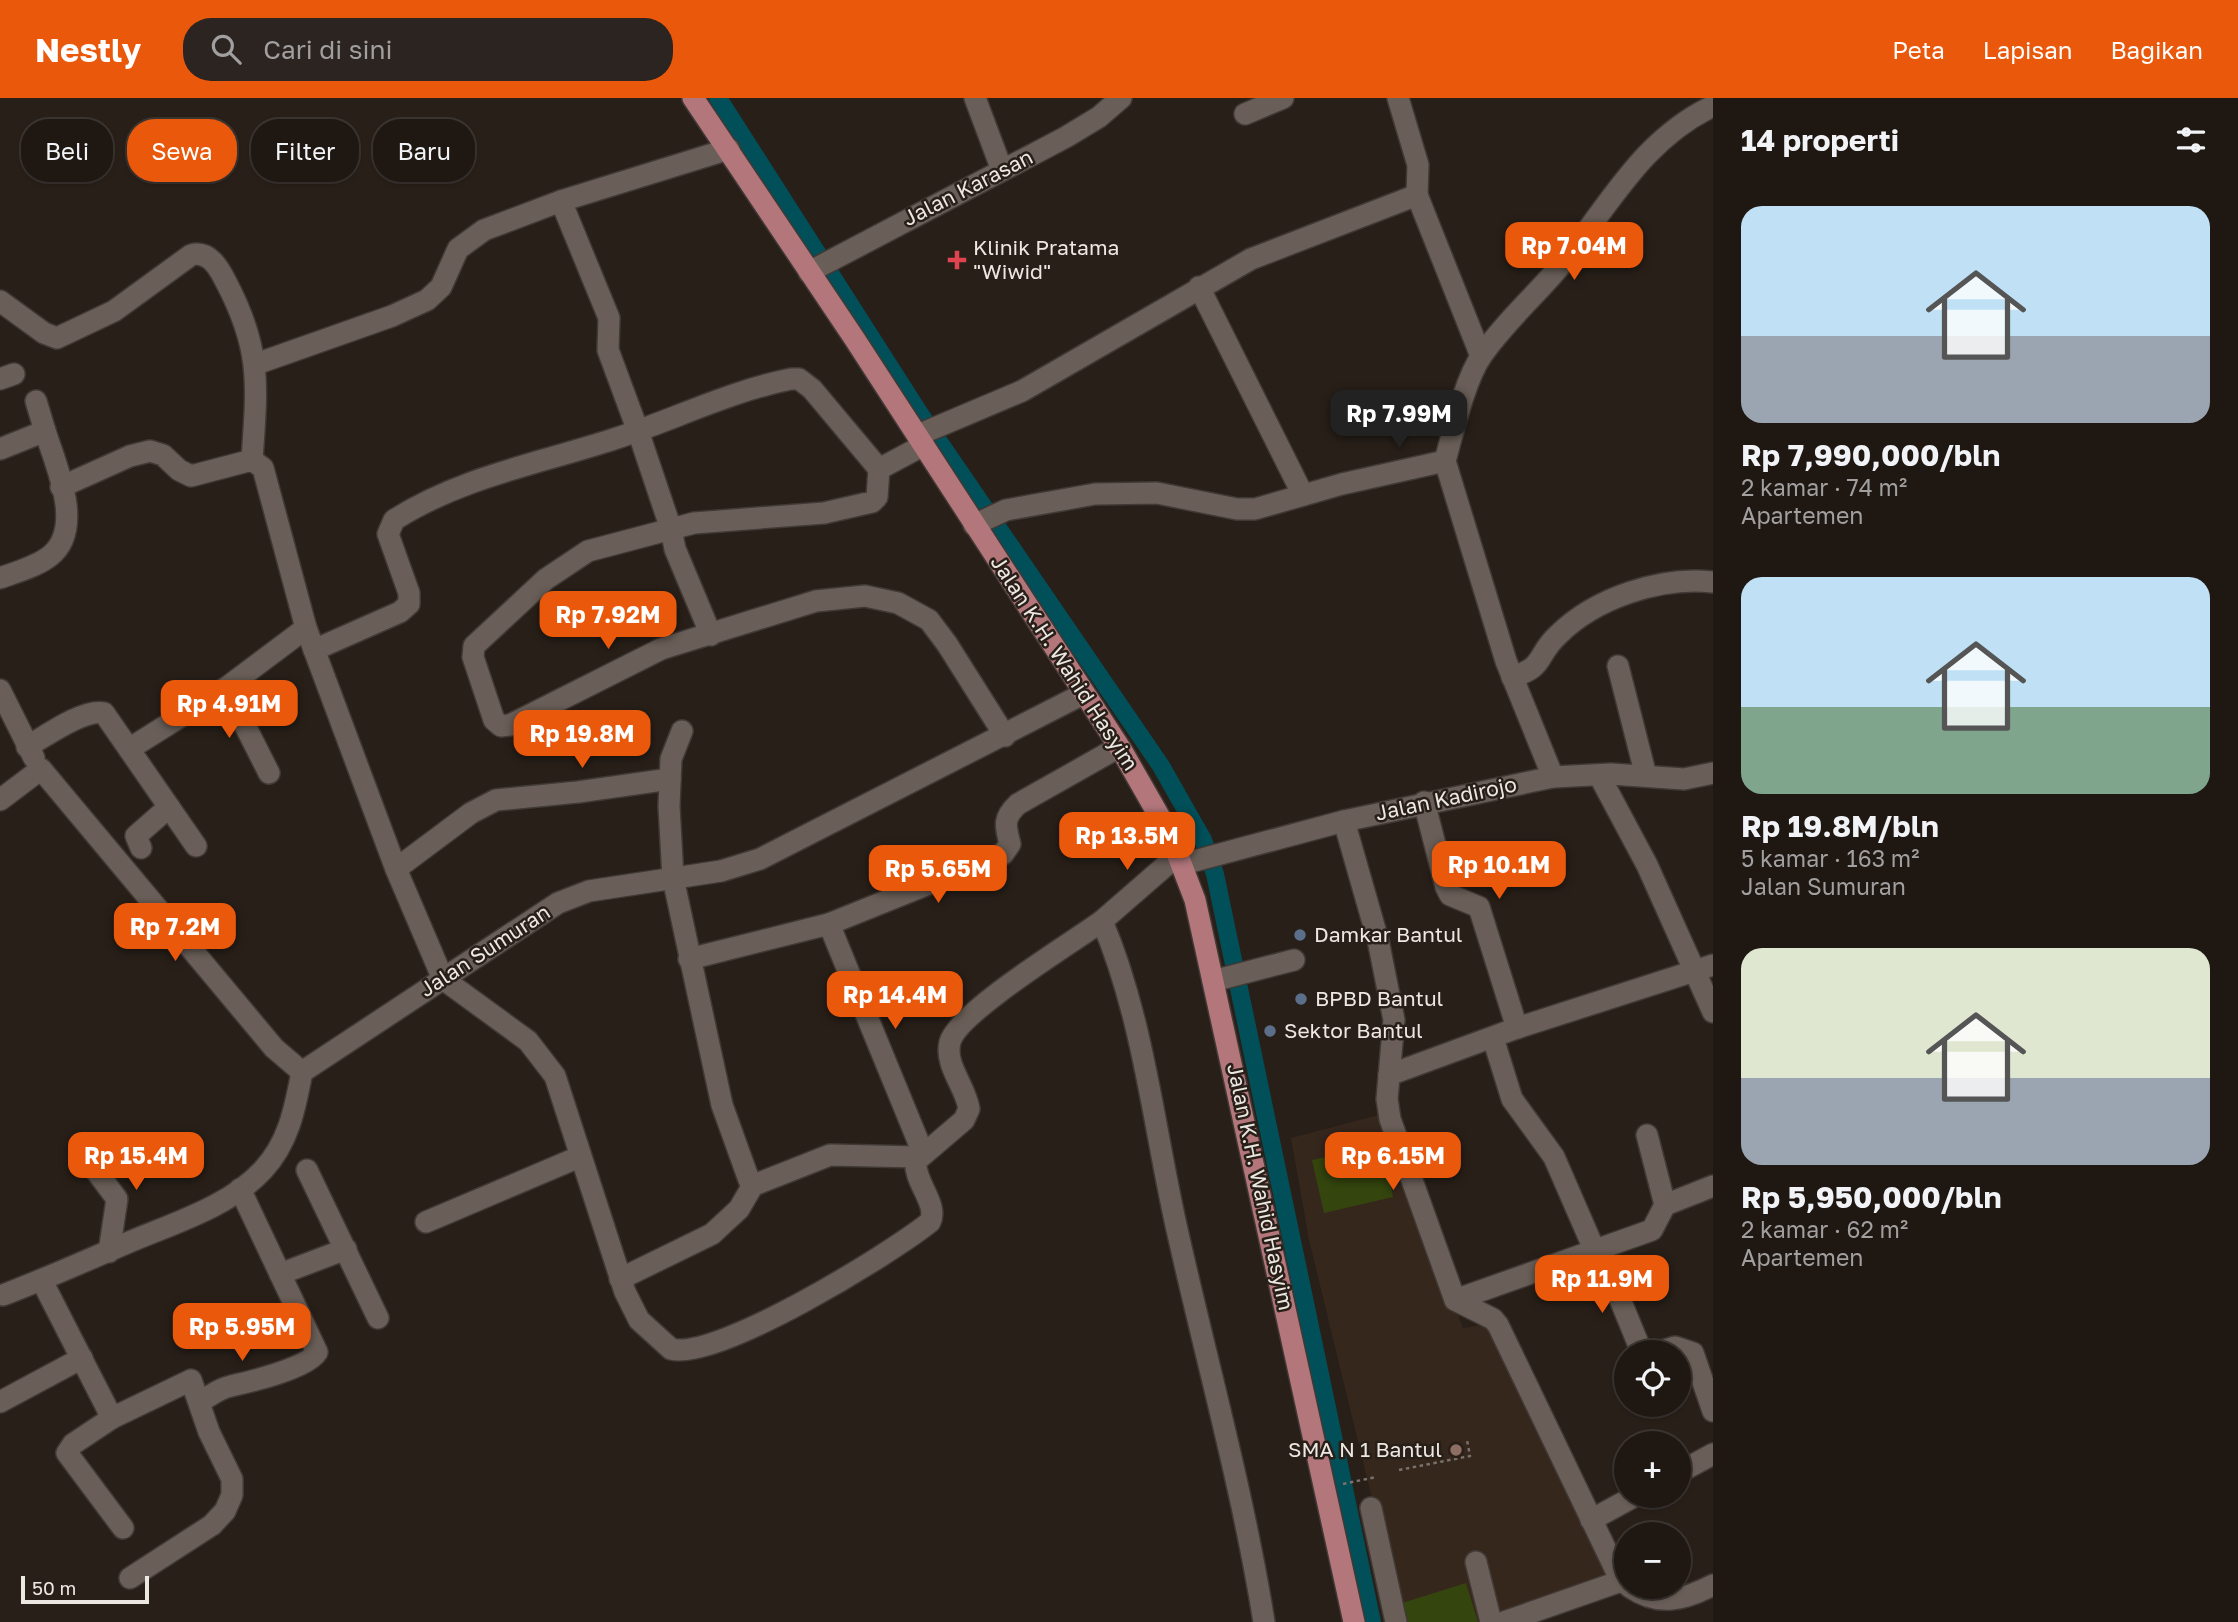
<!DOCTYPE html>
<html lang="id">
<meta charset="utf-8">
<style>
body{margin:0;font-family:"Golos Text",sans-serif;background:#2b2420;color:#f1f3f6;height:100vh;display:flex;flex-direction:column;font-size:26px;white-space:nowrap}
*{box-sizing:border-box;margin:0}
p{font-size:23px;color:#a19f9f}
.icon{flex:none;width:38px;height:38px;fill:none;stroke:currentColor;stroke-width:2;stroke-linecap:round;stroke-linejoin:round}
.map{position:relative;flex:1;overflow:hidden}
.sheet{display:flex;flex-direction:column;background:#1e1712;width:525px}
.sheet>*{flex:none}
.banner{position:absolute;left:21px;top:21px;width:665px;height:63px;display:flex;gap:14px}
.fabs{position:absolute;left:1614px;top:1242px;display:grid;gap:14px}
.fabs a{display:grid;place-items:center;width:77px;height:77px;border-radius:50%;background:#1e1712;box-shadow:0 2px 5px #0004,0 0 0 2px #3c3632;font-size:35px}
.scale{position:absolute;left:21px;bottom:18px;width:128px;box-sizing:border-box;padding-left:7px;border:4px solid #ede7e2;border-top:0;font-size:19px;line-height:24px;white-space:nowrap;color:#ede7e2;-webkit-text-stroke:5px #281f18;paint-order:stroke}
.price{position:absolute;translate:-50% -60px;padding:0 16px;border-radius:14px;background:#ea580c;color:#fff;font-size:23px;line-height:46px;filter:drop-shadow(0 2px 4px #0008)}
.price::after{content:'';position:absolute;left:50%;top:42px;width:21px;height:16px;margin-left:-10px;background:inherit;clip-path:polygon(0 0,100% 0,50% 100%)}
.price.on{background:#222;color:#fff}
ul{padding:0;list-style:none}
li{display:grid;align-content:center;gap:14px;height:371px;padding:0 28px}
li span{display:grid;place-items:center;height:217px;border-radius:21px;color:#555}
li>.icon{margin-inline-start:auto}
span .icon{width:126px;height:126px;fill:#fffc;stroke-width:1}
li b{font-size:30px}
h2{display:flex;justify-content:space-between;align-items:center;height:84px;padding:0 28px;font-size:30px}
.tag{padding:0 24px;border-radius:28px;background:#1e1712;box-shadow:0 2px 5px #0004,0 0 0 2px #3c3632;font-size:24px;line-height:63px}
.tag.on{background:#ea580c;color:#fff}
header{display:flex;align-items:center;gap:42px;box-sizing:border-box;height:98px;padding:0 35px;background:#ea580c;color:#fff}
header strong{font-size:33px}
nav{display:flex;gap:38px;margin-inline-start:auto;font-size:24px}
.search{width:490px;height:63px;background:#2b2420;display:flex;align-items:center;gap:18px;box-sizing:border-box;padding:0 24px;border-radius:28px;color:#a19f9f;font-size:26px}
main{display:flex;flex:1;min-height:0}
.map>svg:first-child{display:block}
</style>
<header>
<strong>Nestly</strong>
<div class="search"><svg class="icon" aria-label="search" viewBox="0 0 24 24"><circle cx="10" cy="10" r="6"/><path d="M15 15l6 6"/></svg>Cari di sini</div>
<nav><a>Peta</a><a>Lapisan</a><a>Bagikan</a></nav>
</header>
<main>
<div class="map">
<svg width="1713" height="1524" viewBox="0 0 1713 1524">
<rect width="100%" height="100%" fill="#281f18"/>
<path fill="#36271d" d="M1382 1016 1463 1230 1488 1226 1614 1480 1485 1524H1402L1309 1142 1291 1040Z"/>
<g fill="#34450e">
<path d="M1382 1046 1393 1099 1324 1115 1312 1062Z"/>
<path d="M1466 1485 1478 1524H1408L1402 1505Z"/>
</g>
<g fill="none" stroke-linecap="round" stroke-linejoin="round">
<path stroke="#014f59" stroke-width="18" d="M718 0 920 316 1161 668 1203 742 1215 776 1372 1524"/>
<defs>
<g id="minor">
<path d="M975 0 1002 72"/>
<path d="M1245 16 1283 0"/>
<path d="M1417 97 1481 258"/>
<path d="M561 103 609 220 608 252 638 333 671 431 675 451 711 537"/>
<path d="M809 174 1066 39 1099 19 1121 0"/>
<path d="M1199 189 1303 397"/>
<path d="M0 203 44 235 57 240 114 213 191 157C209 152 219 170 226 184 262 252 257 288 252 362"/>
<path d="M256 266 392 218 427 202 441 189 458 151 484 132 561 103 729 51"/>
<path d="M0 281 14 276"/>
<path d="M36 303 45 333"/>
<path d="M918 337 1022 293 1251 161 1417 97 1418 67 1398 0"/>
<path d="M0 351 45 333C56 368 85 430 50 458 36 469 16 474 0 480"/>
<path d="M1445 363C1453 334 1465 281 1482 257 1504 225 1535 198 1560 168 1608 110 1641 42 1713 8"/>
<path d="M879 371 877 399 872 404 824 415 694 425 588 453 546 481 474 548 473 559 494 622 501 628 510 627 661 551 816 503 865 498 898 505 929 522 947 546 1005 638"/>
<path d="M61 389 130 358 150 353 163 357 179 372 191 378 252 362 263 370 306 530 396 771 443 881 528 943 555 978 625 1194 639 1222 671 1251C717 1263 890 1156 930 1124 939 1106 913 1083 916 1063L964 1022 969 1011C966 989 944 967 950 944 958 914 1073 844 1102 823 1144 922 1154 1032 1178 1136 1207 1265 1243 1393 1264 1524"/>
<path d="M974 427 1006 412 1095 396 1157 395 1237 411H1255L1342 386 1445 363 1506 563 1553 679"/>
<path d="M314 552 400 514 409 506V495L388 436 394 422C461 379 541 365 614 341 673 322 730 293 791 281H799L812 291 879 371 924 347"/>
<path d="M1618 568 1646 678"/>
<path d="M1512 579C1546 569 1536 557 1558 537 1595 500 1661 478 1713 484"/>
<path d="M226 590 269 675"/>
<path d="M0 592 34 660"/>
<path d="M682 633 671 661 669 708 673 780 722 1007 749 1082 753 1087 759 1085 830 1057 918 1059"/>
<path d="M27 649C44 639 84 610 104 615L196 748"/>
<path d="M129 651 226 590 306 530"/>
<path d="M1599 677 1647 767 1713 914"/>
<path d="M0 702 41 671 274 950 302 974"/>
<path d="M1424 704 1446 789 1450 797 1479 809 1517 930"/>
<path d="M1344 723 1378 842 1394 922 1387 1001 1390 1021 1455 1202 1493 1221 1498 1227 1621 1483 1626 1486"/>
<path d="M141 750 136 738 169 709"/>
<path d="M1183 766 1344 723 1553 679 1611 676 1684 681 1713 675"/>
<path d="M396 771 471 715 496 702 578 694 670 681"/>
<path d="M1102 823 1179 756"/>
<path d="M829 826 923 1055"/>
<path d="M689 861 829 826 1003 756 1010 746C1005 727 1003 720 1018 706L1119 649"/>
<path d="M1213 883 1294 862"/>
<path d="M1493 940 1512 1001 1554 1059 1594 1151"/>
<path d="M1389 977 1517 930 1713 867"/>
<path d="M1647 1037 1665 1107"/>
<path d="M82 1054 117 1101 109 1154"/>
<path d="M307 1072 378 1220"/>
<path d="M426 1124 579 1059"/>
<path d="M1599 1150 1642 1255"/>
<path d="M280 1176 346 1151"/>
<path d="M620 1181 712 1136 739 1111 753 1087"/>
<path d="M42 1183 112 1320 191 1282 209 1334 232 1381V1397L225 1413 212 1427 130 1480"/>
<path d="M3 1197C45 1181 85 1163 127 1145 171 1126 229 1109 263 1072 289 1044 295 1010 302 974L558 805 589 793 721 773 760 761 1083 596"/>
<path d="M1455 1202 1652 1132 1665 1107 1713 1088"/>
<path d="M1655 1255 1675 1249 1693 1255 1713 1313"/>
<path d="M201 1303C210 1298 220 1290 231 1288 249 1284 308 1270 317 1254L240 1091"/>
<path d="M0 1304 82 1260"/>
<path d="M112 1320 73 1346 67 1355 123 1430"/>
<path d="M1678 1375 1713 1356"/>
<path d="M1371 1410 1396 1524"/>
<path d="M1591 1422 1635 1398"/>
<path d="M1476 1464 1491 1524"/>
<path d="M1630 1489C1659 1509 1684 1502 1713 1487"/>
<path d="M1504 1524 1621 1483"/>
</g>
<path id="major" d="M693 0 854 240 1122 653 1170 737 1195 802 1354 1524"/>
</defs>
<use href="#minor" stroke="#413935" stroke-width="24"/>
<use href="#major" stroke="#413935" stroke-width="24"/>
<g stroke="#79716b" stroke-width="2.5" stroke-dasharray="3.5 3.5" stroke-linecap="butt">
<path d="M1399 1372 1470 1358 1467 1342"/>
<path d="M1343 1386 1376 1379"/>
</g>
<use href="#minor" stroke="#6a5f58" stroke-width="21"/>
<use href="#major" stroke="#b2767b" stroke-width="21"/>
</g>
<path fill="#e0444e" stroke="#281f18" stroke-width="2.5" d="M953.5 151.5h7v7h7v7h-7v7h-7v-7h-7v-7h7z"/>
<g fill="#5c6f8a" stroke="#281f18" stroke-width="2.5">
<circle cx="1300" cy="837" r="7"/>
<circle cx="1301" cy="901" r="7"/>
<circle cx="1270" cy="933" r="7"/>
</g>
<circle fill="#8d6e63" stroke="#281f18" stroke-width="2.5" cx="1456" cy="1352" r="7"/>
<g text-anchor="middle" stroke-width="5" stroke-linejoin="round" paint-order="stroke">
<g font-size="21" fill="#ede7e2" stroke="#281f18">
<text transform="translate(968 90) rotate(-27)" y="7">Jalan Karasan</text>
<text transform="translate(1064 565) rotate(57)" y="7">Jalan K.H. Wahid Hasyim</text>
<text transform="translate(1446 701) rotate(-12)" y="7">Jalan Kadirojo</text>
<text transform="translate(485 853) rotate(-33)" y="7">Jalan Sumuran</text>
<text transform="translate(1260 1089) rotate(78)" y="7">Jalan K.H. Wahid Hasyim</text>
</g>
<g font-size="21" fill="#ede7e2" stroke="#281f18" text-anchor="start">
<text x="973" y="157">Klinik Pratama<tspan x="973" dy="24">"Wiwid"</tspan></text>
<text x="1314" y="844">Damkar Bantul</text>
<text x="1315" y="908">BPBD Bantul</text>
<text x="1284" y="940">Sektor Bantul</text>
<text x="1442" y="1359" text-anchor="end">SMA N 1 Bantul</text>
</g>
</g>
</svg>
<div class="fabs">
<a><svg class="icon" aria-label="locate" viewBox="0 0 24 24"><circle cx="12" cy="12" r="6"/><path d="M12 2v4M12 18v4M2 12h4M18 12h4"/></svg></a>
<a>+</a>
<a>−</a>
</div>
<div class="scale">50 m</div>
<b class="price" style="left:1574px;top:184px">Rp 7.04M</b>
<b class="price on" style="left:1399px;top:352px">Rp 7.99M</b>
<b class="price" style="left:608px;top:553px">Rp 7.92M</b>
<b class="price" style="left:229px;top:642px">Rp 4.91M</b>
<b class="price" style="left:582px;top:672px">Rp 19.8M</b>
<b class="price" style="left:1127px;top:774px">Rp 13.5M</b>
<b class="price" style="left:1499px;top:803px">Rp 10.1M</b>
<b class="price" style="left:938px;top:807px">Rp 5.65M</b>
<b class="price" style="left:175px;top:865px">Rp 7.2M</b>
<b class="price" style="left:895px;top:933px">Rp 14.4M</b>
<b class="price" style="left:136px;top:1094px">Rp 15.4M</b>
<b class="price" style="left:1393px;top:1094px">Rp 6.15M</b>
<b class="price" style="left:1602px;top:1217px">Rp 11.9M</b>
<b class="price" style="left:242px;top:1265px">Rp 5.95M</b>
<div class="banner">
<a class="tag">Beli</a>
<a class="tag on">Sewa</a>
<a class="tag">Filter</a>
<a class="tag">Baru</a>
</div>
</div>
<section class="sheet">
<h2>14 properti<svg class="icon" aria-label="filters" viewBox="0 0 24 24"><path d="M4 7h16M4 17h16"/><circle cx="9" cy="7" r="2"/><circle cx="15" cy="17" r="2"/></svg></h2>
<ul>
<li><span style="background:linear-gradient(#bfe0f5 60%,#9aa5b1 0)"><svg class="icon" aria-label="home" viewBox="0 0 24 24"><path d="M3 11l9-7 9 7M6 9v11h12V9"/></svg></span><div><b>Rp 7,990,000/bln</b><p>2 kamar · 74 m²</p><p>Apartemen</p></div></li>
<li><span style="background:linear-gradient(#bfe0f5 60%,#7fa58c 0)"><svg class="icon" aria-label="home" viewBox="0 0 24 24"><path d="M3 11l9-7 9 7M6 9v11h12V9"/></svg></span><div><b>Rp 19.8M/bln</b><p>5 kamar · 163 m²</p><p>Jalan Sumuran</p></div></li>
<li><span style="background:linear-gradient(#dfe7d0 60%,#9aa5b1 0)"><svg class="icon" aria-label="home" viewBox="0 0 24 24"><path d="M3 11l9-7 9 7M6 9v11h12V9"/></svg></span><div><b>Rp 5,950,000/bln</b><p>2 kamar · 62 m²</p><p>Apartemen</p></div></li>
</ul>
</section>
</main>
